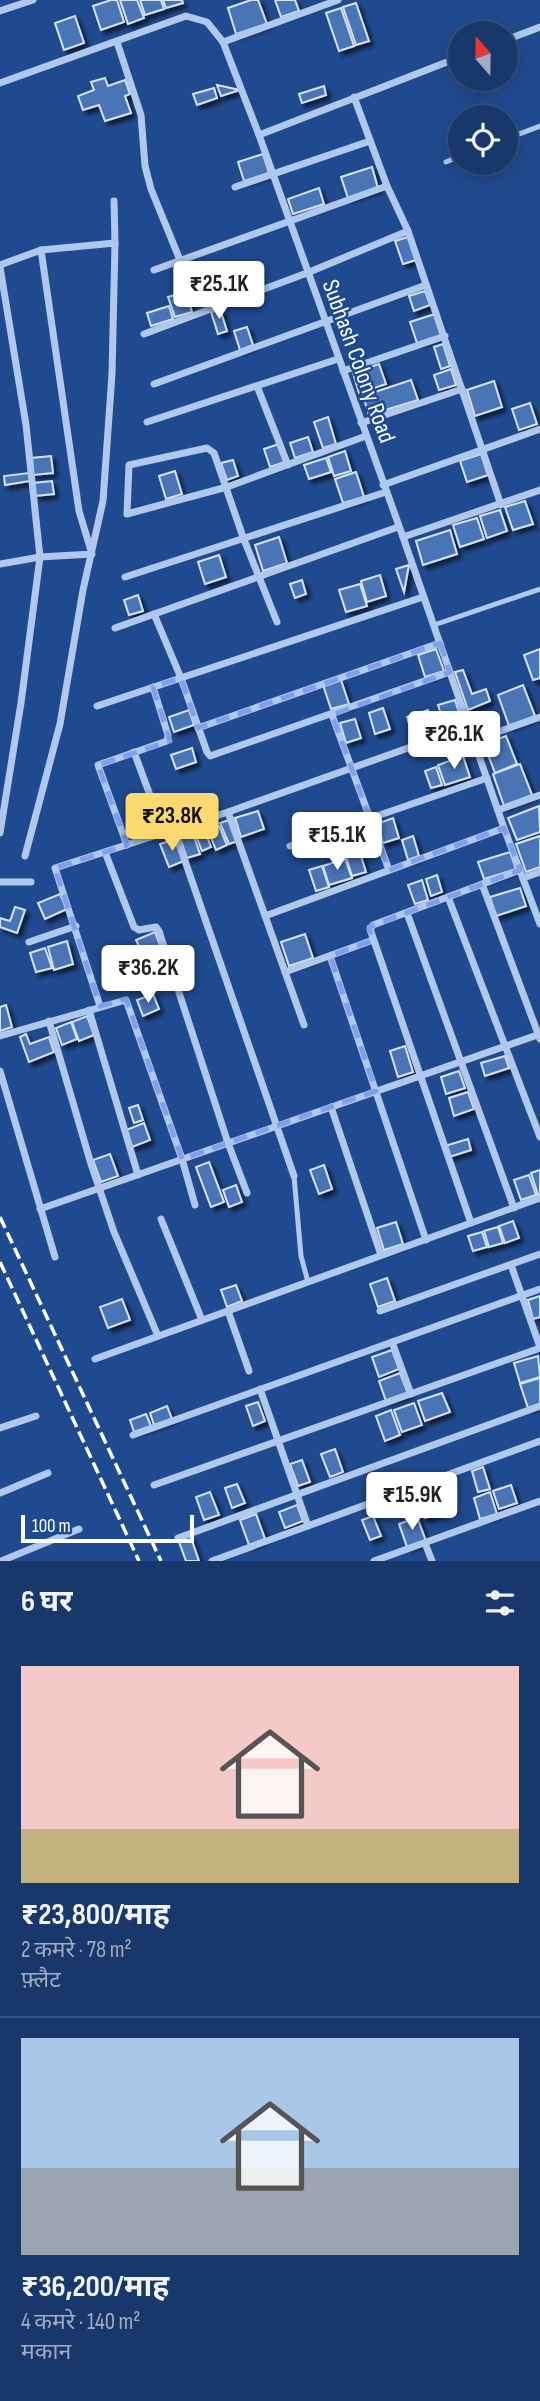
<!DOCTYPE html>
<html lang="hi">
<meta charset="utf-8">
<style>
body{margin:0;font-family:"Sofia Sans Condensed","Noto Sans Devanagari",sans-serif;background:#254373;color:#f1f3f6;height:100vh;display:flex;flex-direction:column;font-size:26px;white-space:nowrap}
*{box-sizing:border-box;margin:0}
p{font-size:23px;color:#9facc1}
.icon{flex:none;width:38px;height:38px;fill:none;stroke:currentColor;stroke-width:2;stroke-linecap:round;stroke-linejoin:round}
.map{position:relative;height:1561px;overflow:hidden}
.panel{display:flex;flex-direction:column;background:#18386b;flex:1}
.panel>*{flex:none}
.needle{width:46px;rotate:340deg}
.tools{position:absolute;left:448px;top:21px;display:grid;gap:14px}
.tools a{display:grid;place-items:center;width:70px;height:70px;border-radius:50%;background:#18386b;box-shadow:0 4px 18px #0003,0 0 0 2px #36527e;font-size:35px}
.scale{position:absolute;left:21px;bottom:18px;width:173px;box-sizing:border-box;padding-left:7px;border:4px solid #fff;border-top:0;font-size:19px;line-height:24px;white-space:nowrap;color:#fff;-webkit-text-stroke:5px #204a8f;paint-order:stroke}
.price{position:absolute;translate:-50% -60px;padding:0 16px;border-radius:7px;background:#fff;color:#222;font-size:23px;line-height:46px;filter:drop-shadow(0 2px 4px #0008)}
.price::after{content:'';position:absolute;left:50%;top:42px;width:21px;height:16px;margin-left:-10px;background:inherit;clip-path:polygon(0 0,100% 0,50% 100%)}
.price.on{background:#f9d970;color:#111}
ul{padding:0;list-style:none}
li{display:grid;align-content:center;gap:14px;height:371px;padding:0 21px}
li+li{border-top:2px solid #36527e}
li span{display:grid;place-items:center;height:217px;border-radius:0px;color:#555}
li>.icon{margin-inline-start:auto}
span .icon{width:126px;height:126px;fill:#fffc;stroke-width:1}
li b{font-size:30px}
h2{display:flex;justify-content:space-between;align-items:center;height:84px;padding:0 21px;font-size:30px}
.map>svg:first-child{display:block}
</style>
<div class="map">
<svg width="540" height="1561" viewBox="0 0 540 1561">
<defs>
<filter id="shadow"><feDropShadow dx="4" dy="4" stdDeviation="2" flood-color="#0009"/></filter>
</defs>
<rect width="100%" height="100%" fill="#204a8f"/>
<g fill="#4974b6" stroke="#d5e3f9" stroke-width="2" filter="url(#shadow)">
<path d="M111 0H117L124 22 101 30 93 6Z"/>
<path d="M120 0H137L144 18 128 24Z"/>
<path d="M140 0H161L164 9 145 15Z"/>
<path d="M163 0H182L183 3 166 8Z"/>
<path d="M251 0H258L267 24 236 34 228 8Z"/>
<path d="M275 0H295L299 11 281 17Z"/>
<path d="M356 3 369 41 356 45 343 7Z"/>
<path d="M341 8 354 46 339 51 326 13Z"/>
<path d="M75 16 84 43 64 50 55 23Z"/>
<path d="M105 78 108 86 125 80 130 94 125 96 131 113 105 121 99 105 83 110 78 96 94 90 91 82Z"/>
<path d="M217 85 240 90 221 96Z"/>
<path d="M324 86 326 95 302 103 299 94Z"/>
<path d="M214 88 217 98 197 105 193 94Z"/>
<path d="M263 154 269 173 244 181 238 162Z"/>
<path d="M372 167 378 188 348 198 341 177Z"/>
<path d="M319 188 324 204 293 214 288 199Z"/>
<path d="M408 237 416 260 403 264 395 241Z"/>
<path d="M425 291 430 305 414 311 409 296Z"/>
<path d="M186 292 192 312 175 317 168 297Z"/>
<path d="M169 306 173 319 151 326 147 313Z"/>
<path d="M220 309 227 331 218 334 211 312Z"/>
<path d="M435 314 442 335 417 343 410 322Z"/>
<path d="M247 327 253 345 240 350 234 331Z"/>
<path d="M443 344 450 366 441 369 434 347Z"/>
<path d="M379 364 386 384 359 393 353 373Z"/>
<path d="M451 369 456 385 439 390 434 375Z"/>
<path d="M411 380 418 400 369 415 363 396Z"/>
<path d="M494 381 502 407 475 416 467 390Z"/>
<path d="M530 403 537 424 519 430 512 409Z"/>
<path d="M328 417 336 444 323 448 314 422Z"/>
<path d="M308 437 313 452 295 458 290 443Z"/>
<path d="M279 444 285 462 270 467 264 449Z"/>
<path d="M345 451 351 471 334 476 328 457Z"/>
<path d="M481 454 488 475 467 482 460 461Z"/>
<path d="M51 456 53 473 33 475 31 458Z"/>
<path d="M326 458 331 472 309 479 304 465Z"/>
<path d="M233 460 238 476 227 480 221 463Z"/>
<path d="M175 471 182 494 166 499 159 476Z"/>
<path d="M356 472 364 497 343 503 335 479Z"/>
<path d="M29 473 30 481 5 485 4 476Z"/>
<path d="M52 481 54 494 35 496 33 483Z"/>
<path d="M525 501 533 524 513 530 505 507Z"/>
<path d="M500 510 507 531 487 538 480 516Z"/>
<path d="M477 518 484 539 460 547 453 525Z"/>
<path d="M450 530 457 554 423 565 416 541Z"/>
<path d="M279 537 287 563 263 571 255 545Z"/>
<path d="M219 555 226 577 205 584 198 562Z"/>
<path d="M409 565 404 592 396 569Z"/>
<path d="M380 575 386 596 367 602 361 581Z"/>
<path d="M302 580 306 594 295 598 290 584Z"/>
<path d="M360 584 367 606 346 612 339 590Z"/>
<path d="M138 595 143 611 129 615 124 600Z"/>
<path d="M436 649 444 671 425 677 418 655Z"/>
<path d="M540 649V678L533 680 524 655Z"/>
<path d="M463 670 472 694 486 689 490 701 468 710 455 672Z"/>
<path d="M341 680 349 704 331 709 323 685Z"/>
<path d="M523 685 535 716 509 726 498 695Z"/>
<path d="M455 700 462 722 445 727 438 705Z"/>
<path d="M383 708 390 729 375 734 369 713Z"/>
<path d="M189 710 194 725 174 732 169 717Z"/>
<path d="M428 710 435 734 414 741 407 717Z"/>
<path d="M355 719 361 738 346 743 340 723Z"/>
<path d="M506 736 517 764 495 773 484 744Z"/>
<path d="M192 748 196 762 176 769 171 755Z"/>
<path d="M463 756 470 777 445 785 438 765Z"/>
<path d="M520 764 532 795 504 806 493 774Z"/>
<path d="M436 767 442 785 431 788 425 771Z"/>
<path d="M539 806 540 832 517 840 508 818Z"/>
<path d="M258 811 264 829 241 837 235 818Z"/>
<path d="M393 818 399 838 383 843 377 824Z"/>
<path d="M229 820 238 841 229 844 220 823Z"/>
<path d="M219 826 227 845 216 850 208 830Z"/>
<path d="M204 829 211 847 202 851 195 833Z"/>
<path d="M193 834 200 854 187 858 180 838Z"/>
<path d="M413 836 419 856 408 860 402 840Z"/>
<path d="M540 836V867L526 872 516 844Z"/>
<path d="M175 839 184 861 169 867 160 844Z"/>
<path d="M510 852 516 869 484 879 478 862Z"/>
<path d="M360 853 366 872 352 876 346 857Z"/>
<path d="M345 859 352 878 329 885 323 866Z"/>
<path d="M322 866 329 887 316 891 309 870Z"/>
<path d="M437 875 442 892 431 896 426 879Z"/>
<path d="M422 880 428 900 415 904 408 885Z"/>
<path d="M520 888 526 906 496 916 490 897Z"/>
<path d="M60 894 67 909 45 919 38 903Z"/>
<path d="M15 907 25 910 17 933 0 927V918L10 921Z"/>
<path d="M155 932 161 948 143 955 136 940Z"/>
<path d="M305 934 313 958 289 966 281 942Z"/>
<path d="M67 941 73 964 54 970 48 947Z"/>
<path d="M45 948 52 968 36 972 30 953Z"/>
<path d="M153 994 159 1009 143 1016 137 1000Z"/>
<path d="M6 1005 12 1027 0 1031V1007Z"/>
<path d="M87 1016 94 1035 79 1041 72 1022Z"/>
<path d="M71 1022 77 1039 62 1045 56 1028Z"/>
<path d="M26 1034 30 1044 49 1037 54 1052 29 1062 20 1037Z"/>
<path d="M405 1046 413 1072 398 1077 390 1051Z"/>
<path d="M505 1056 509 1068 485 1076 481 1063Z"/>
<path d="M459 1071 465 1088 446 1094 441 1077Z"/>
<path d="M468 1092 474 1109 454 1116 449 1098Z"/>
<path d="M138 1105 143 1120 134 1123 129 1108Z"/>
<path d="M144 1123 150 1140 132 1147 126 1130Z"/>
<path d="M468 1139 471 1150 449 1157 445 1146Z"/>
<path d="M110 1154 118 1176 101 1182 93 1160Z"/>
<path d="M209 1162 224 1202 211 1207 196 1167Z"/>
<path d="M324 1165 332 1189 319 1194 310 1170Z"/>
<path d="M540 1170V1194L538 1195 531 1173Z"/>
<path d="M529 1175 536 1195 521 1200 514 1180Z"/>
<path d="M236 1185 242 1202 229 1207 223 1190Z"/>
<path d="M513 1221 519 1238 505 1243 499 1226Z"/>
<path d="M396 1222 403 1244 384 1250 377 1228Z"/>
<path d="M498 1227 503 1243 489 1247 484 1231Z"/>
<path d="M482 1232 487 1247 473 1251 468 1236Z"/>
<path d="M387 1278 395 1301 378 1307 370 1284Z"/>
<path d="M236 1285 242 1301 227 1307 221 1290Z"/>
<path d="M540 1296V1317L533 1319 528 1300Z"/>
<path d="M122 1299 130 1320 108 1328 100 1307Z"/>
<path d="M392 1350 399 1369 379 1377 372 1357Z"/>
<path d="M538 1356 540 1377 520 1383 514 1363Z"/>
<path d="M400 1373 408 1394 386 1401 379 1381Z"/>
<path d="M540 1378V1404L528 1408 520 1384Z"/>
<path d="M442 1393 450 1412 425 1421 418 1401Z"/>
<path d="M258 1402 265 1421 253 1426 246 1406Z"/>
<path d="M414 1403 422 1425 402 1432 394 1410Z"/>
<path d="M167 1406 172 1419 154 1425 150 1413Z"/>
<path d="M391 1410 400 1435 385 1441 376 1416Z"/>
<path d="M146 1414 151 1426 134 1432 130 1420Z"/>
<path d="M335 1449 343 1472 330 1477 321 1454Z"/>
<path d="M302 1460 310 1482 298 1486 290 1464Z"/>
<path d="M483 1467 490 1489 478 1492 472 1471Z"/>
<path d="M237 1484 245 1503 232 1508 225 1488Z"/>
<path d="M511 1485 517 1503 499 1509 493 1491Z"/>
<path d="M210 1492 219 1515 204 1520 196 1497Z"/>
<path d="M490 1492 497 1514 480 1519 474 1498Z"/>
<path d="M431 1493 439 1513 425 1518 418 1497Z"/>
<path d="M297 1505 303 1521 285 1528 279 1512Z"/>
<path d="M256 1514 265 1539 249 1545 240 1520Z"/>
<path d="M373 1516 381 1536 370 1540 362 1520Z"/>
<path d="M417 1517 426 1541 407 1547 399 1524Z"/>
<path d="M190 1535 199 1561H186L178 1539Z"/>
</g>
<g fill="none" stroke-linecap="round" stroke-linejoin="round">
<g stroke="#afc8ec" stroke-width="5">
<path d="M506 139 540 126"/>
<path d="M446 162 460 156"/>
<path d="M434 625 540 589"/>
<path d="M294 1176 301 1256 308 1282"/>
</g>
<g stroke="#afc8ec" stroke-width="7">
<path d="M0 11 33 0"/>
<path d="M506 40 540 27"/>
<path d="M117 42 141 115 145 166 151 189 180 260"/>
<path d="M223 42 338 0"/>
<path d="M0 83 186 16 207 22 223 42 259 135 403 537 504 828 540 924"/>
<path d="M354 97 387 186 408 231 501 505"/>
<path d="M259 135 460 57"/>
<path d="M235 187 370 141"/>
<path d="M114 201 115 243"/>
<path d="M0 265 41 250 115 243 112 374 103 501 83 590 60 724 25 856"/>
<path d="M0 267 26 425 40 557 21 703 0 833"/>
<path d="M154 270 387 186"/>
<path d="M144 334 307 273 408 231"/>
<path d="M343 371 445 336"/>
<path d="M154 384 426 285"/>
<path d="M257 386 288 465"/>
<path d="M147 422 338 359"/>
<path d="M361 423 462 389"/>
<path d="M383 485 540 429"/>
<path d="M403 537 540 490"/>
<path d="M0 564 40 557 92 554 79 511 41 250"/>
<path d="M125 577 386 492"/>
<path d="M154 614 181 678 207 752 210 756 450 672"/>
<path d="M277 622 243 537 214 453 207 448 129 465 127 514 227 487 366 436"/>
<path d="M115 628 398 527"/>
<path d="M97 706 423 597"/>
<path d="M332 715 389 870"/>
<path d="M198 728 440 643"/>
<path d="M475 740 540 717"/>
<path d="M134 752 164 833"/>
<path d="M498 810 540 795"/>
<path d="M228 812 304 1025"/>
<path d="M174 829 294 1176"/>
<path d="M127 845 98 765 167 741 168 735 153 687"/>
<path d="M290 846 487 778"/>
<path d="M105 852 134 927 139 930 156 927 159 931 228 1143 247 1193"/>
<path d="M523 878 540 872"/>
<path d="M0 882H31"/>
<path d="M482 884 540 1039"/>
<path d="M448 897 540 1137"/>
<path d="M407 913 514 1208"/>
<path d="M265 916 504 828"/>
<path d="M29 942 76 926"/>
<path d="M330 956 426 1240"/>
<path d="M285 972 373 940"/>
<path d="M100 1006 55 868 228 812 470 726"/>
<path d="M89 1010 138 1175"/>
<path d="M49 1021 91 1164 114 1232 158 1336"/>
<path d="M0 1036 126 1000 182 1159 195 1205"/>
<path d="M0 1071 55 1257"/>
<path d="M331 1107 381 1255"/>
<path d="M40 1209 540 1034"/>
<path d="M161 1219 202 1320"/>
<path d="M471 1223 370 929 373 925 520 870"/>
<path d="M511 1265 540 1347"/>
<path d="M228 1311 249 1371"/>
<path d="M380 1311 540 1254"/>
<path d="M392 1342 411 1394"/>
<path d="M95 1359 540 1198"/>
<path d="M260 1389 308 1526"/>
<path d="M0 1428 36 1416"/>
<path d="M133 1435 540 1289"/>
<path d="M154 1485 540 1348"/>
<path d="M0 1493 48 1473"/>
<path d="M178 1538 540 1406"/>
<path d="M425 1543 432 1561"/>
<path d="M1 1561 79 1529"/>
<path d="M212 1561 540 1441"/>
<path d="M374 1561 540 1501"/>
</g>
<g stroke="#fff" stroke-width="3.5" stroke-dasharray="12 5" stroke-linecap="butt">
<path d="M0 1217 161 1561"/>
<path d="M0 1262 139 1561"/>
</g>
</g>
<path fill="none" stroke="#839eea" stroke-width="5" stroke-dasharray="14 9" stroke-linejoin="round" d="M440 643 450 672 332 715 389 870 504 828 520 870 369 927 373 940 330 956 376 1091 182 1159 126 999 100 1006 55 868 127 845 98 765 170 741 153 687 181 678 198 728Z"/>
<g text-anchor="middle" stroke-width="5" stroke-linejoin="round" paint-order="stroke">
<g font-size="24" fill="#fff" stroke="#204a8f">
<text transform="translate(359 361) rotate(70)" y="8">Subhash Colony Road</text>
</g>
</g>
</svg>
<div class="tools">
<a><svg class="needle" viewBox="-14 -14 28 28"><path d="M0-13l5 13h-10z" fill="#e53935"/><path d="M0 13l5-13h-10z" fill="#9facc1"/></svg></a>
<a><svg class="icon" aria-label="locate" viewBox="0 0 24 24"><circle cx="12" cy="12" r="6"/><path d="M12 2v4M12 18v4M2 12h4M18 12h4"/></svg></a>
</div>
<div class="scale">100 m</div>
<b class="price" style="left:219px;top:321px">₹25.1K</b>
<b class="price" style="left:454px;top:771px">₹26.1K</b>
<b class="price on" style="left:172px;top:853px">₹23.8K</b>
<b class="price" style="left:337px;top:872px">₹15.1K</b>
<b class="price" style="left:148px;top:1005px">₹36.2K</b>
<b class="price" style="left:412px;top:1532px">₹15.9K</b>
</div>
<section class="panel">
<h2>6 घर<svg class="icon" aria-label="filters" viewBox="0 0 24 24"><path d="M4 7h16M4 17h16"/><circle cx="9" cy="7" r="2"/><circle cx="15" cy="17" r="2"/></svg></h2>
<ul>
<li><span style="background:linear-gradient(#f6c9c9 75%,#c2b280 0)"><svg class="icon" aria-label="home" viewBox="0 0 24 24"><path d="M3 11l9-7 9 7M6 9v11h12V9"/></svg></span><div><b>₹23,800/माह</b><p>2 कमरे · 78 m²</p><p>फ़्लैट</p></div></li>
<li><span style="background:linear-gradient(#a9c7e8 60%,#9aa5b1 0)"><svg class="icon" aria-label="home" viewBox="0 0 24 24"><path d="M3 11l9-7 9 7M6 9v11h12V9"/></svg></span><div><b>₹36,200/माह</b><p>4 कमरे · 140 m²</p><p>मकान</p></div></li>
</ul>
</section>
